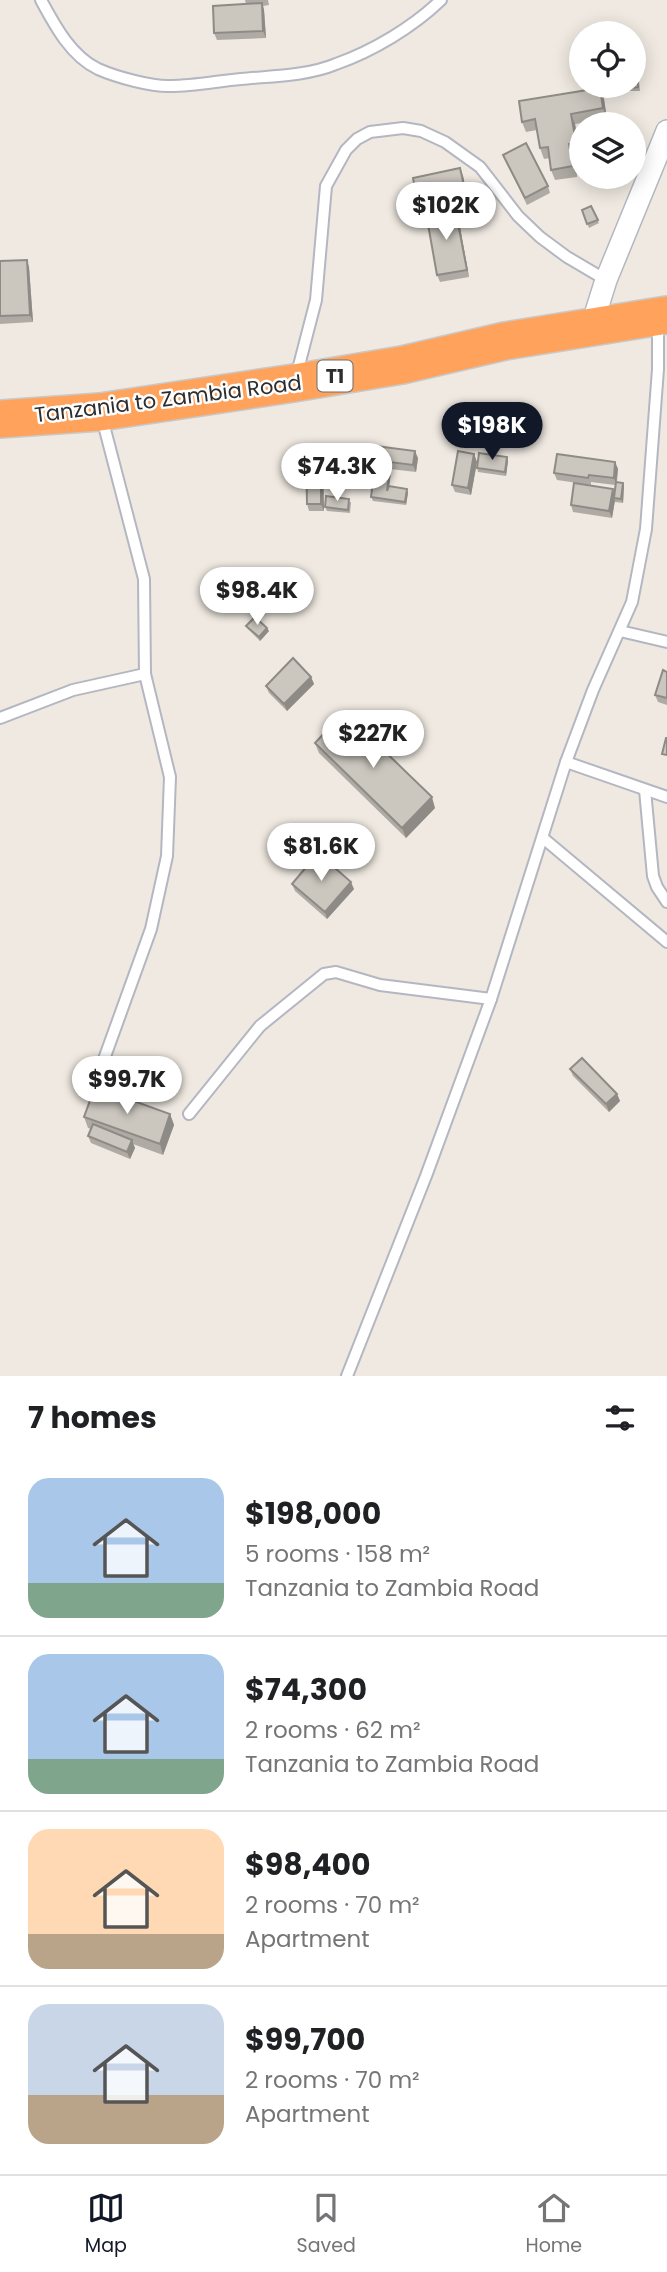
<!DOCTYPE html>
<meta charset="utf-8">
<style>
body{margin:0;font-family:Poppins,sans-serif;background:#f6f6f6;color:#202124;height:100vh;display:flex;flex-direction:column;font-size:26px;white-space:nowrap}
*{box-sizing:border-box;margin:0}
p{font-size:23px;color:#757577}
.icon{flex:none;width:38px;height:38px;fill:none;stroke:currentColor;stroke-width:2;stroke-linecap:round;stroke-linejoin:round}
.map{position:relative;height:1376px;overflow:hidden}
.panel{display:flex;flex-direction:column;background:#fff;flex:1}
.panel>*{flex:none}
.buttons{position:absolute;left:569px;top:21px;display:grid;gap:14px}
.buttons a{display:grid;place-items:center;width:77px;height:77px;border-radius:50%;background:#fff;box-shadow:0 4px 18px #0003;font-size:35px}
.price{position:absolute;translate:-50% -60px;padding:0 16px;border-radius:24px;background:#fff;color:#222;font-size:23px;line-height:46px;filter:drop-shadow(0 2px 4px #0008)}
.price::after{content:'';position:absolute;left:50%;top:42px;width:21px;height:16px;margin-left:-10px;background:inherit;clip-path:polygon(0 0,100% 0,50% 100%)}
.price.on{background:#111827;color:#fff}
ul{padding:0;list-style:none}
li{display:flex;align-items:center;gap:21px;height:175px;padding:0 28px}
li+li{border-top:2px solid #e0e0e0}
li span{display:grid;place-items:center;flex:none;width:196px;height:140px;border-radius:21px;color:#555}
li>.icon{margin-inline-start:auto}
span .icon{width:84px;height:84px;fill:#fffc;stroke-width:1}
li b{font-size:30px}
h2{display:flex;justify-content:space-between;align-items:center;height:84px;padding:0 28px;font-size:30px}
.tabs{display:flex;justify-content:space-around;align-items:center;height:98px;border-top:2px solid #e0e0e0;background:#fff;font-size:19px;color:#757577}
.tabs a{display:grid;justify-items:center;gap:4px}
.tabs .on{color:#111827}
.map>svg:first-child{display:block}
</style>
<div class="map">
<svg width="667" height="1376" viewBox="0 0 667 1376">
<rect width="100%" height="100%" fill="#efe9e1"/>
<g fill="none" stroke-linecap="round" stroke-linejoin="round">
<defs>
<g id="lane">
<path d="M41 0C55 26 71 56 98 69 116 77 152 87 171 86 194 86 218 81 241 79 272 76 307 76 336 64 373 51 413 27 441 0"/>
<path d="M296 377 316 300 326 186 346 150 357 139 370 132 403 128 421 131 445 142 480 167 518 216 540 237 567 257 606 280"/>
<path d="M102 418 144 579 145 674 170 777 167 856 151 929 103 1062"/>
<path d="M620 631 667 642"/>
<path d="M0 718 73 690 145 674"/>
<path d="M566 762 667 797"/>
<path d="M645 790 653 876 657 887 667 902"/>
<path d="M543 838 667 942"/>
<path d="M189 1114 260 1026 324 974 336 972 380 985 491 999"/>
<path d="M347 1376 426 1176 491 999 566 762 593 690 632 602 646 529 658 369V323"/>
</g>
<path id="street" d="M591 328 606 280 667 131"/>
<path id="highway" d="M0 419 100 412 294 383 402 365 505 341 667 315"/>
</defs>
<use href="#lane" stroke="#b4b7c1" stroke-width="14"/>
<use href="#street" stroke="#b4b7c1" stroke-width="24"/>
<use href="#highway" stroke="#c9c9c9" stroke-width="40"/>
<use href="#lane" stroke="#fff" stroke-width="10"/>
<use href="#street" stroke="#fff" stroke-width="21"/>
<use href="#highway" stroke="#ffa35c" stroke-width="37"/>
</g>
<g fill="#afaba4">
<path d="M245 0H268L269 5 263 6 264 10 266 38 217 40 214 33 246 4Z"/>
<path d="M637 66 638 70 640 91H630L629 88Z"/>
<path d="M600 88 604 99 607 119 575 124 580 153 573 154 577 177 555 180 551 170 550 158 544 159 540 148 537 130 526 132 522 122Z"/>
<path d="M503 155 548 186 550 193 527 205Z"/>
<path d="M463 176 468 201 421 211 418 204Z"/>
<path d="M591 206 599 223 589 228 582 210Z"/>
<path d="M455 208 458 216 469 277 440 282 437 275Z"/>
<path d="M0 261 29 267 33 322 0 324Z"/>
<path d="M306 449 343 457V470H323L324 511H309L307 504Z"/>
<path d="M474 454 477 462 471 495 455 492 452 485Z"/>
<path d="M507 457 508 461 506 476 478 472 477 468Z"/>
<path d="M418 458 416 472 390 469 391 472 389 486 408 493 406 505 373 501 371 497 377 466 374 460Z"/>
<path d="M615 462 618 469 617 482 623 483 624 486 623 503 615 502V500L612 518 573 512 571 505 613 489 614 494 615 485 591 482V485L557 480 554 473Z"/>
<path d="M351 502 350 513 327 511 325 507Z"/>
<path d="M246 626 269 631 260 641 248 629Z"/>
<path d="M667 672V705L658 702 655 695Z"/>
<path d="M311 677 314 684 287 711 269 693 266 686Z"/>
<path d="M315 743 435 808 406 838 319 753Z"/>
<path d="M292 884 354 889 327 919 295 891Z"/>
<path d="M570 1069 617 1094 620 1101 609 1112 573 1076Z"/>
<path d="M170 1114 174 1125 163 1155 133 1144 135 1148 130 1159 91 1143 88 1136 91 1129 88 1128 84 1117Z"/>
</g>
<g fill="#8e8b86">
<path d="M262 3 264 10 266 38 263 31Z"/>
<path d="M600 88 604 99 607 119 603 108Z"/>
<path d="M571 114 575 124 580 153 576 142Z"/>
<path d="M569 144 573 154 577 177 573 166Z"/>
<path d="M460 168 463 176 468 201 466 194Z"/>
<path d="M455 208 458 216 469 277 467 270Z"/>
<path d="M27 260 29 267 33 322 30 315Z"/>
<path d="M340 449 343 457V470L340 463Z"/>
<path d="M415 451 418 458 416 472 413 465Z"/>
<path d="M474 454 477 462 471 495 468 488Z"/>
<path d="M507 457 508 461 506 476 505 472Z"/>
<path d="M321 462 323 470 324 511 321 504Z"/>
<path d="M615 462 618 469 616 485 614 478Z"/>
<path d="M390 468 391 472 388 495 387 491Z"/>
<path d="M623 483 624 486 623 503 621 499Z"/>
<path d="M407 489 408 493 406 505 405 502Z"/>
<path d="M613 489 615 496 614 498 615 500 612 518 609 511Z"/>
<path d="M267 628 269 631 260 641 259 637Z"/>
<path d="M311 677 314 684 287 711 284 704Z"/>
<path d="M432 797 435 808 406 838 402 828Z"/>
<path d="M351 882 354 889 327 919 325 912Z"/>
<path d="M617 1094 620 1101 609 1112 606 1104Z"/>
<path d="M170 1114 174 1125 163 1155 160 1144Z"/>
<path d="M132 1140 135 1148 130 1159 127 1152Z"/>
</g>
<g fill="#cbc7bf" stroke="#8e8b86" stroke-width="2">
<path d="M262 3 263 31 214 33 213 6Z"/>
<path d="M637 66 638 87 629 88V86H634V67Z"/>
<path d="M600 88 603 108 571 114 576 142 569 144 573 166 551 170 548 147 540 148 535 119 522 122 519 101Z"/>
<path d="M526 143 548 186 525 198 503 155Z"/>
<path d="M460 168 466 194 418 204 413 178Z"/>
<path d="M591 206 598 220 587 224 582 210Z"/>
<path d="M455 208 467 270 437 275 426 213Z"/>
<path d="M27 260 30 315 0 316V261Z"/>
<path d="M376 446 415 451 413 465 374 460Z"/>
<path d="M306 449H340V463L321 462V504H307Z"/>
<path d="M458 451 474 454 468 488 452 485Z"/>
<path d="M479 453 507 457 505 472 477 468Z"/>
<path d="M557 454 615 462 614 478 589 475 588 478 554 473Z"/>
<path d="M375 466 390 468 387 491 389 486 407 489 405 502 371 497Z"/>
<path d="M616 482 623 483 621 499 614 498Z"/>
<path d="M574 483 613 489 609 511 571 505Z"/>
<path d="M326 496 349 499 348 510 325 507Z"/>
<path d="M255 617 267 628 259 637 246 626Z"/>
<path d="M293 658 311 677 284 704 266 686Z"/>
<path d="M663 670 667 672V698L655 695Z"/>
<path d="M344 712 432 797 402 828 315 743Z"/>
<path d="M666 738H667V755L662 754Z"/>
<path d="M318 853 351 882 325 912 292 884Z"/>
<path d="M582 1058 617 1094 606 1104 570 1069Z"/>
<path d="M95 1087 170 1114 160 1144 84 1117Z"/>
<path d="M93 1124 132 1140 127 1152 88 1136Z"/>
</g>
<g text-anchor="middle" stroke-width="5" stroke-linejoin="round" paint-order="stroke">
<rect fill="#fff" stroke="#6d6d6d" stroke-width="2" x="317.5" y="360.5" width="35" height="31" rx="5"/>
<g font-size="19" font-weight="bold" fill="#2e2e2e">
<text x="335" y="383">T1</text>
</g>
<g font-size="21" fill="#2e2e2e" stroke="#fff">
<text transform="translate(168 399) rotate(-7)" y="7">Tanzania to Zambia Road</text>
</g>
</g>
</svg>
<div class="buttons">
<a><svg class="icon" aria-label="locate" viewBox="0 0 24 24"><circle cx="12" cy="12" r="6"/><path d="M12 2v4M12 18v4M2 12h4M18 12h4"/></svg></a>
<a><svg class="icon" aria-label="layers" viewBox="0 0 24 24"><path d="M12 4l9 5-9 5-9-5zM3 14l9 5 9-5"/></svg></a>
</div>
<b class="price" style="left:446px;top:242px">$102K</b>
<b class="price on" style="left:492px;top:462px">$198K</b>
<b class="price" style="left:337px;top:503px">$74.3K</b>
<b class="price" style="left:257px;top:627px">$98.4K</b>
<b class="price" style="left:373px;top:770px">$227K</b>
<b class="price" style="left:321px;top:883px">$81.6K</b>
<b class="price" style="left:127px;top:1116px">$99.7K</b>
</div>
<section class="panel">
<h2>7 homes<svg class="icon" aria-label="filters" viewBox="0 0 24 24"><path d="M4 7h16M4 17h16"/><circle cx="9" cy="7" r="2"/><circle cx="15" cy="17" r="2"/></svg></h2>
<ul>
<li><span style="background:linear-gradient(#a9c7e8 75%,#7fa58c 0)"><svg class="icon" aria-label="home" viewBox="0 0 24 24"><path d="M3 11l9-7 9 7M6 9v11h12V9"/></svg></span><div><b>$198,000</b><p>5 rooms · 158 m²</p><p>Tanzania to Zambia Road</p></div></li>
<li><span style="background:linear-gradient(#a9c7e8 75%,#7fa58c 0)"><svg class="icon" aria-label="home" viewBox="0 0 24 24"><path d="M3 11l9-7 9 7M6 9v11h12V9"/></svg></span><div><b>$74,300</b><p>2 rooms · 62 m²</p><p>Tanzania to Zambia Road</p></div></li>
<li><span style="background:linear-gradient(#ffd9b3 75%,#b9a48a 0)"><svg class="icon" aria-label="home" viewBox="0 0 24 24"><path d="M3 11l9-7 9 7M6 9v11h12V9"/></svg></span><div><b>$98,400</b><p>2 rooms · 70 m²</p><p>Apartment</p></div></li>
<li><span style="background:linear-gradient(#c9d6e8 65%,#b9a48a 0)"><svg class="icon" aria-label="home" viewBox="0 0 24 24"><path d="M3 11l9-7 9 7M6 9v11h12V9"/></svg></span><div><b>$99,700</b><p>2 rooms · 70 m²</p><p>Apartment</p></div></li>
</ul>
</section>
<nav class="tabs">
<a class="on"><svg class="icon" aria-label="map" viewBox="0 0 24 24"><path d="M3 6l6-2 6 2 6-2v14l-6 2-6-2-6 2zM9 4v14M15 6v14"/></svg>Map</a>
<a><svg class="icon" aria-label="saved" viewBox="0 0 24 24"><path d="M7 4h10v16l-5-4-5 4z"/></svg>Saved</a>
<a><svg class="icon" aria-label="home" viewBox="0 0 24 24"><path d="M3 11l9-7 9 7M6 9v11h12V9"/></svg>Home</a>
</nav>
